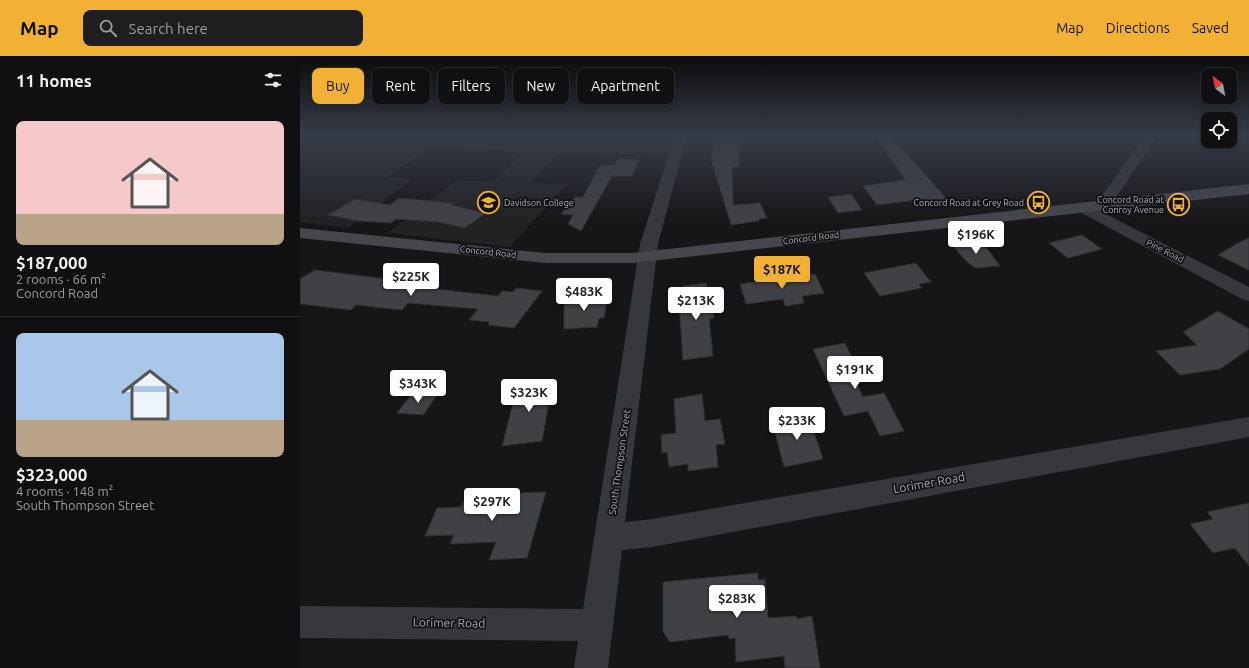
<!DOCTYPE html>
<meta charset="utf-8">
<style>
body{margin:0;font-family:Ubuntu,sans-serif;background:#1e1e20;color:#f1f3f6;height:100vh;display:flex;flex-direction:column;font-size:15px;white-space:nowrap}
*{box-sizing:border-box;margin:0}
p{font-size:13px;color:#9c9d9f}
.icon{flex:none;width:22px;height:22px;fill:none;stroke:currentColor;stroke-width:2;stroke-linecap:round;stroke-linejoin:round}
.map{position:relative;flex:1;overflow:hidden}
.drawer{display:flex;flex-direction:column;background:#101012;width:300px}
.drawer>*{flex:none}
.banner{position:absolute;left:12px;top:12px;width:380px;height:36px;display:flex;gap:8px}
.needle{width:26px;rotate:328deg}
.fabs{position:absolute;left:901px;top:12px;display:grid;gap:8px}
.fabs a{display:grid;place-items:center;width:36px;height:36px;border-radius:8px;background:#101012;box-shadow:0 2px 6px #0003,0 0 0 1px #303032;font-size:20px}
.price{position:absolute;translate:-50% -34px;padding:0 9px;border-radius:4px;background:#fff;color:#222;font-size:13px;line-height:26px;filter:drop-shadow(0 1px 2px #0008)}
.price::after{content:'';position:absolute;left:50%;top:24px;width:12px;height:9px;margin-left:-6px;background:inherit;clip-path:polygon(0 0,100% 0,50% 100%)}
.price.current{background:#f2b134;color:#111}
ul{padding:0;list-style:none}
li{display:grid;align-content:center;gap:8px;height:212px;padding:0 16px}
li+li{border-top:1px solid #303032}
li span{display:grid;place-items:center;height:124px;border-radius:8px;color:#555}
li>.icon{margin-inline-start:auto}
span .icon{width:72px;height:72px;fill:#fffc;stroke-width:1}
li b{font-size:17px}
h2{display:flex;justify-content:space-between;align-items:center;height:48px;padding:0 16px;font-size:17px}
.chip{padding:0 14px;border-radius:8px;background:#101012;box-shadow:0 2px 6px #0003,0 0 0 1px #303032;font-size:14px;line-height:36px}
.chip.current{background:#f2b134;color:#111}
header{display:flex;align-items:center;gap:24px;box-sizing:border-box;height:56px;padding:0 20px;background:#f2b134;color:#111}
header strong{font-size:19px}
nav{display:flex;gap:22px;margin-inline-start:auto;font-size:14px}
.search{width:280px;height:36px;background:#1e1e20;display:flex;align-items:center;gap:10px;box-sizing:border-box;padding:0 14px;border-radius:8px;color:#9c9d9f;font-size:15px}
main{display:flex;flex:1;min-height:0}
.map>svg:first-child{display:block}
</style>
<header>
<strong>Map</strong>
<div class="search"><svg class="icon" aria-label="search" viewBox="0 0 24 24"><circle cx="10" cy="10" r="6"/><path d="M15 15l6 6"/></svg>Search here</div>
<nav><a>Map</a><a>Directions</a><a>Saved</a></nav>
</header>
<main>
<section class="drawer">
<h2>11 homes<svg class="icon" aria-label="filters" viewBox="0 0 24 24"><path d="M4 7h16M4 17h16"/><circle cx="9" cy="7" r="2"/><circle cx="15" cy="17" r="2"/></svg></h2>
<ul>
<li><span style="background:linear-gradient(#f6c9c9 75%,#b9a48a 0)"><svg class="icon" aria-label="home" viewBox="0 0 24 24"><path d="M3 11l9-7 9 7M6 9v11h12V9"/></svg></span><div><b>$187,000</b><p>2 rooms · 66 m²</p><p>Concord Road</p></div></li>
<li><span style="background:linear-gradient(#a9c7e8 70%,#b9a48a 0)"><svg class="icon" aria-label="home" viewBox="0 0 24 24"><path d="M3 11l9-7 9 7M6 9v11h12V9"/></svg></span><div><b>$323,000</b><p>4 rooms · 148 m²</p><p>South Thompson Street</p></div></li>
</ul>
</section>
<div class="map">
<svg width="949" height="612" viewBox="0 0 949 612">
<rect width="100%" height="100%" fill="#161618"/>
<path fill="#222225" d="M0 79H377L370 99 260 97 230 127 267 128 210 191 87 177 157 124 191 126 223 97 132 90 88 121 113 123 48 172 0 166Z"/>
<g fill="#404145" stroke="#303034">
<path d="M575 79H590L647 143 627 145 625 143 577 149 563 130 605 124Z"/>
<path d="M415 80H439V111H432L433 149 460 147 467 162 459 163V165L431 169 411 103Z"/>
<path d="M318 103 339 104 332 120H312L281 175 268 168 273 159 261 158 275 141H283L300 109H315Z"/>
<path d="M551 138 562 154 538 157 528 141Z"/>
<path d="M99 142 154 147 151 149 186 157 165 172 138 166 96 163 91 167 58 165 28 159 55 143 90 149Z"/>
<path d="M782 179 802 193 768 202 749 187Z"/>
<path d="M949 182V214L918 199 938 187Z"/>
<path d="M680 185 688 194 700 210 675 212 666 205 652 189Z"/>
<path d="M616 207 631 226 619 228 622 232 580 240 564 217Z"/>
<path d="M15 214 87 223 82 227 198 240 202 235 213 236 216 232 242 235 214 272 188 269 190 266 169 264 178 253 108 247 102 254 56 249 51 254 0 248V223Z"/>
<path d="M515 218 524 237 502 240 504 247 485 250 483 243 446 248 440 228Z"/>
<path d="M406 227 407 231H410L414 262 409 263 413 300 383 304 378 234H383V230Z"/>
<path d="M308 240 304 262H299L297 271 264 273V244Z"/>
<path d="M918 255 949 273V293L920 313 880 319 856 295 897 289 883 276Z"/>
<path d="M545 287 554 306 547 307 563 341 584 337 604 375 580 380 568 355 544 360 513 293Z"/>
<path d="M253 324 242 385 202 390 218 328Z"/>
<path d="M113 336 138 338 123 359 97 357Z"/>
<path d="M402 338 405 365 420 363 425 388 416 389 418 411 388 415V408L369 411 367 396 362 397 361 379 376 377 374 343Z"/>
<path d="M508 359 523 403 484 411 472 365Z"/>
<path d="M246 436 227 502 189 504 196 486 150 488 154 479 125 480 137 452 161 451 166 439Z"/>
<path d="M949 447V510L935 492 913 497 890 468 913 463 907 456Z"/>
<path d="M458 517V524L465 523 468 562 496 560 497 563 512 560 520 612H485L484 600 436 606 435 582 429 583 428 579 370 586 363 576V526Z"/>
</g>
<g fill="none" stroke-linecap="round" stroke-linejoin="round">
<g fill="#37383d" fill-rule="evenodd">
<path d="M375 79H387L358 188 325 466 352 463 949 361V381L352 491 322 494 308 612H274L278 585 0 582V550L283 553 340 188Z"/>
<path d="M846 79H858L809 152H797L795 149Z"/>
<path d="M782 146 949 231V245L942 243 776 154 774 151 776 148Z"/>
</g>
<path fill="#45474d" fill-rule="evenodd" d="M949 128V138L333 207H246L0 182V172L246 197H333Z"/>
</g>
<linearGradient id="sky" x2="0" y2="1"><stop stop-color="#0c0c0d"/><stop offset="0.48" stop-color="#363c48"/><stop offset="1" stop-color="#363c48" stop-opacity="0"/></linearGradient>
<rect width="949" height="165" fill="url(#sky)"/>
<defs>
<symbol id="university-ring" viewBox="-11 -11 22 22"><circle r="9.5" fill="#111113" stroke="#f2b134" stroke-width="1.5"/><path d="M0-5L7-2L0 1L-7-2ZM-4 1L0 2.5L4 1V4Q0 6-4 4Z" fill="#f2b134"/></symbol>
<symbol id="bus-ring" viewBox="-11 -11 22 22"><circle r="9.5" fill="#111113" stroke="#f2b134" stroke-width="1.5"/><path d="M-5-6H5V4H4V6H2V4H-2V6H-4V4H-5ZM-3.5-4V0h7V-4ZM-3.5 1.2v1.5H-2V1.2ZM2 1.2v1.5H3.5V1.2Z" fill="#f2b134"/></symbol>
</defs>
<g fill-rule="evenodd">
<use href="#university-ring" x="176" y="134" width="25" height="25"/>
<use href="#bus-ring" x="726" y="134" width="25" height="25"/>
<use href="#bus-ring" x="866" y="136" width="25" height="25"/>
</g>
<g text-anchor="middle" stroke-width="3.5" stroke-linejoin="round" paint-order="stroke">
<g font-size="9" fill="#a8adb8" stroke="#111113" text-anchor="end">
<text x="864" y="147">Concord Road at<tspan x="864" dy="10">Conroy Avenue</tspan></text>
<text x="204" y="150" text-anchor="start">Davidson College</text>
<text x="724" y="150">Concord Road at Grey Road</text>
</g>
<g font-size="9" fill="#a8adb8" stroke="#111113">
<text transform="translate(511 182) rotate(-7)" y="3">Concord Road</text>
<text transform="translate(865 195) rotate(27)" y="3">Pine Road</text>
<text transform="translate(188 196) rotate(6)" y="3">Concord Road</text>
</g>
<g font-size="10" fill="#a8adb8" stroke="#111113">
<text transform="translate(319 406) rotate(-82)" y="4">South Thompson Street</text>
</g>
<g font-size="12" fill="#a8adb8" stroke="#111113">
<text transform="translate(629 427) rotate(-10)" y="4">Lorimer Road</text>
<text transform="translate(149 567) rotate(1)" y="4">Lorimer Road</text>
</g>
</g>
</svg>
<div class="fabs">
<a><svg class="needle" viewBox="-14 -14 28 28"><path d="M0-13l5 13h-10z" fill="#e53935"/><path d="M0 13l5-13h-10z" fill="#9c9d9f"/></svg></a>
<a><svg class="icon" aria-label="locate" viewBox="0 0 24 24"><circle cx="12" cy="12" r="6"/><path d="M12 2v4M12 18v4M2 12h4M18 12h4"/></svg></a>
</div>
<b class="price" style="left:676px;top:199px">$196K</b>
<b class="price current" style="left:482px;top:234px">$187K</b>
<b class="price" style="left:111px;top:241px">$225K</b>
<b class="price" style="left:284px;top:256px">$483K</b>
<b class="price" style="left:396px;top:265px">$213K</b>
<b class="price" style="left:555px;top:334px">$191K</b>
<b class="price" style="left:118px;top:348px">$343K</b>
<b class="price" style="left:229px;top:357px">$323K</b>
<b class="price" style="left:497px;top:385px">$233K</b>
<b class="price" style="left:192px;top:466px">$297K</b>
<b class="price" style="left:437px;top:563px">$283K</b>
<div class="banner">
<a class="chip current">Buy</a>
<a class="chip">Rent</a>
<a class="chip">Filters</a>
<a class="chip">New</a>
<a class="chip">Apartment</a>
</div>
</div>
</main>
